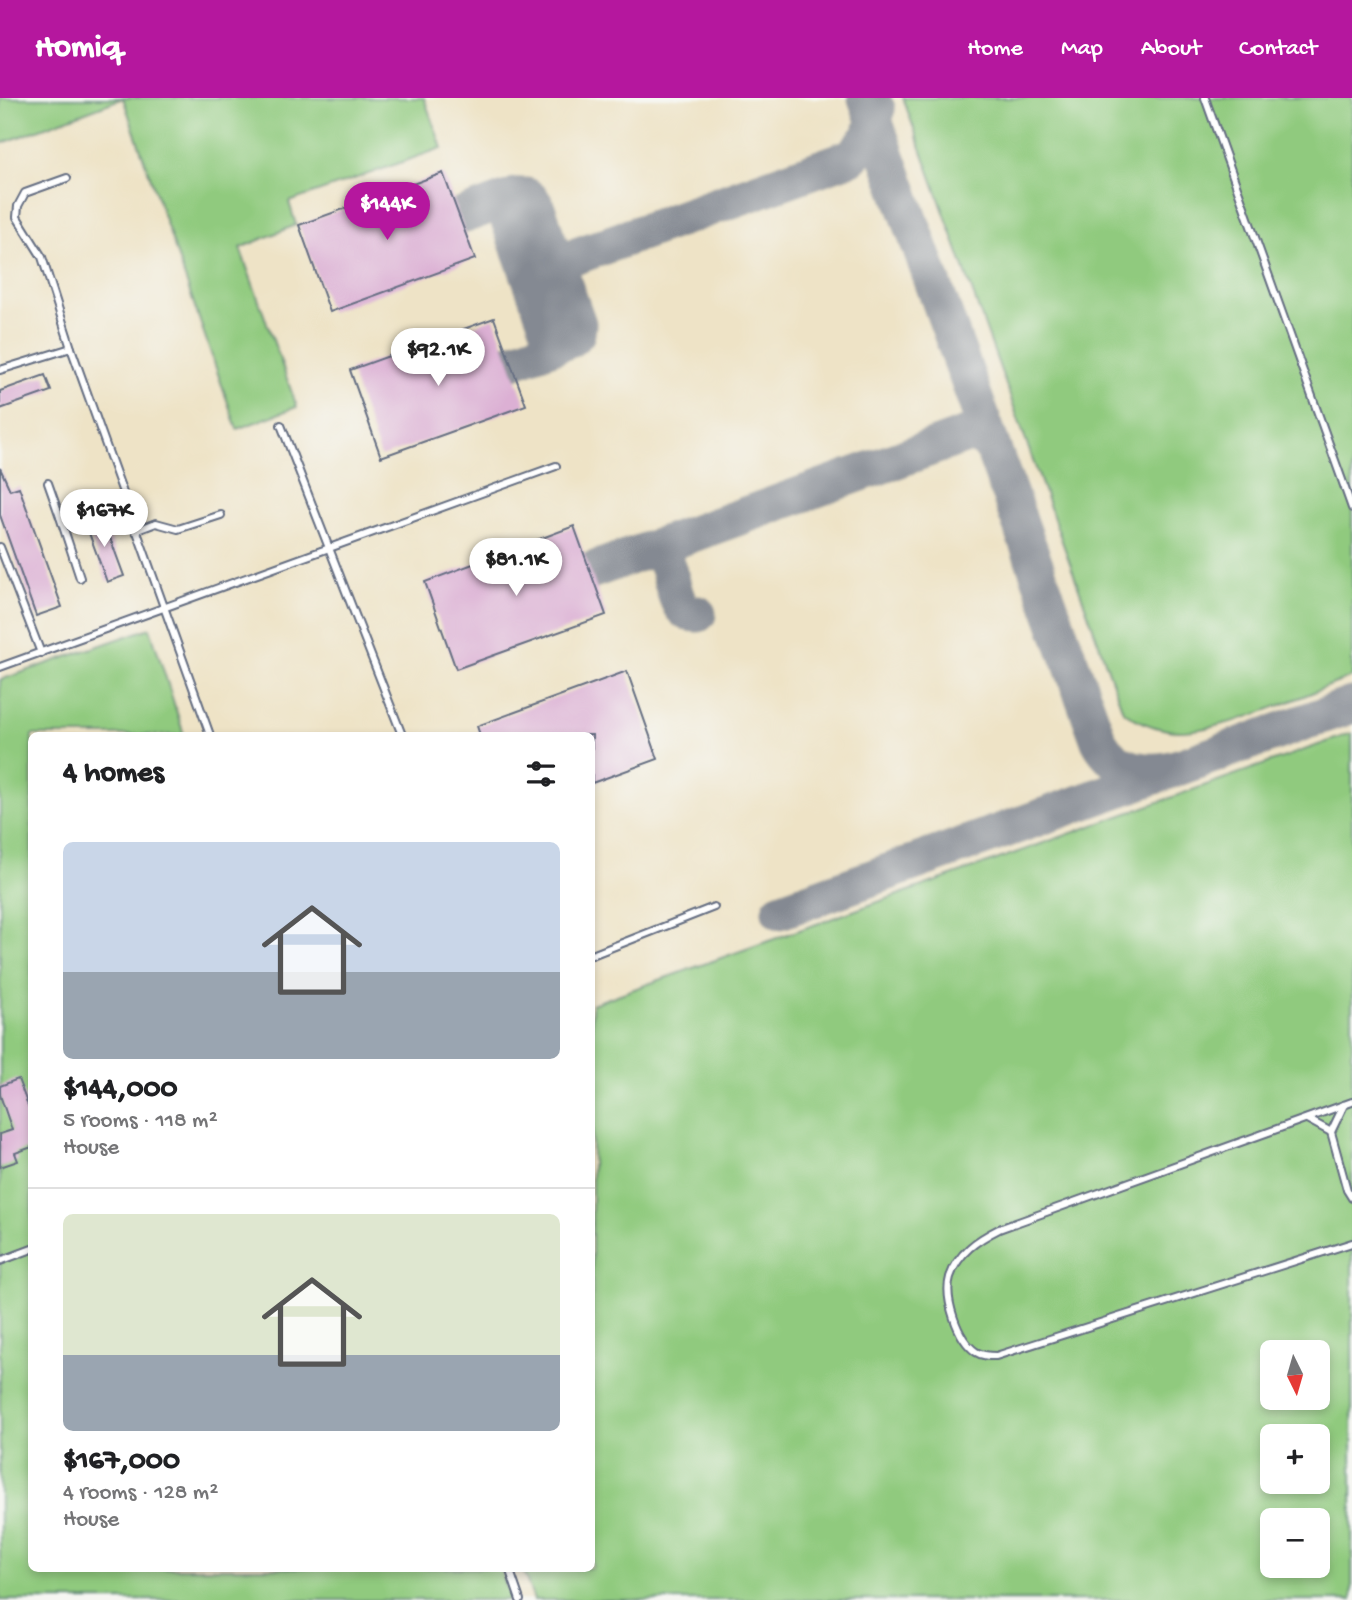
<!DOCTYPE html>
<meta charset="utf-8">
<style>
body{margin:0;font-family:"Gochi Hand",sans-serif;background:#f2f2f2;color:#202124;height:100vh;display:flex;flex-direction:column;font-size:26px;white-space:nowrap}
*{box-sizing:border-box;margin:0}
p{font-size:23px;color:#757577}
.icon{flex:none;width:38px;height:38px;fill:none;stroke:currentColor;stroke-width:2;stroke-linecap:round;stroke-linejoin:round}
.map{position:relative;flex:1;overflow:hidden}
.details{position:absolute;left:28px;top:634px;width:567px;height:840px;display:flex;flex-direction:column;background:#fff;border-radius:10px;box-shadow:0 4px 10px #0003}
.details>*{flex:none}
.needle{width:46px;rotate:175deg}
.buttons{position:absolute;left:1260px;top:1242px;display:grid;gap:14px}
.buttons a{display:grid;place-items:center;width:70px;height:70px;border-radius:10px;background:#fff;box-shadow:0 4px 10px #0003;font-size:35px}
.price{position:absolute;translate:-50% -60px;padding:0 16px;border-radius:24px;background:#fff;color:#222;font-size:23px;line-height:46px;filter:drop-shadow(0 2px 4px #0008)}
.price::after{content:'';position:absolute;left:50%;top:42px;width:21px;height:16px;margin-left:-10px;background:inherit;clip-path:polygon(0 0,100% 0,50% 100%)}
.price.current{background:#b5179e;color:#fff}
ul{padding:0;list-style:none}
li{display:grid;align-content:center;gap:14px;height:371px;padding:0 35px}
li+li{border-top:2px solid #e0e0e0}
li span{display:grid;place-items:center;height:217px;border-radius:10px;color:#555}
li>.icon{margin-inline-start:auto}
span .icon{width:126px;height:126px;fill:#fffc;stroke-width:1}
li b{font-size:30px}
h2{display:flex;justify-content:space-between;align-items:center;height:84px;padding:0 35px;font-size:30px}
header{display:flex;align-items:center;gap:42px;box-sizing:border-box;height:98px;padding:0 35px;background:#b5179e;color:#fff}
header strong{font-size:33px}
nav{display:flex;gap:38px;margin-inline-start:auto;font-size:24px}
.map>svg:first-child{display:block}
</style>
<header>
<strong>Homiq</strong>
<nav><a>Home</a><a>Map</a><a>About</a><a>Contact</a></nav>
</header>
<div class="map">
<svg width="1352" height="1502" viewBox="0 0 1352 1502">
<rect width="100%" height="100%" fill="#f6f6f2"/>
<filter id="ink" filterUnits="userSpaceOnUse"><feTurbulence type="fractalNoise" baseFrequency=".0143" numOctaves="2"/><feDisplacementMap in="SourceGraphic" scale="14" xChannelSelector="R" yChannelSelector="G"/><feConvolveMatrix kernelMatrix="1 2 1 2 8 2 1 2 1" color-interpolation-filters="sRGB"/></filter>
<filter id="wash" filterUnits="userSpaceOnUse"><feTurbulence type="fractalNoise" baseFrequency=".00686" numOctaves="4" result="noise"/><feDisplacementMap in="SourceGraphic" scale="28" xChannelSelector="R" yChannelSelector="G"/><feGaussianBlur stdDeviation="1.57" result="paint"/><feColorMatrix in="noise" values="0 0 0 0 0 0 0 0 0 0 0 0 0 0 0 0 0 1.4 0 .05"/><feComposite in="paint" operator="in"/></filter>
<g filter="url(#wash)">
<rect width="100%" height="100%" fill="#eee3c6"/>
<g fill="#90ca7e" stroke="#567c6e" stroke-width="2" fill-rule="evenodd">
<path d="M0 0H424L442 50 289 104 296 127 240 150 297 309 237 331 123 0 0 46Z"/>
<path d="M903 0H1352V579C1305 596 1214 640 1167 632 1150 629 1137 623 1123 613Z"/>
<path d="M150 530 184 637H32V1470H500L511 1502H0V582Z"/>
<path d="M1352 635V1502H534L522 1470H592V906ZM1272 1255H1318V1300H1272ZM1272 1339H1318V1384H1272ZM1272 1423H1318V1468H1272Z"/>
</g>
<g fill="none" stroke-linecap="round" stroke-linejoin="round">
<g stroke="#848992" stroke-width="37">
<path d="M866 0 1099 643C1116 675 1151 678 1182 668"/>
<path d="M516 98 508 107 507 117 550 235 558 242H569"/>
<path d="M459 119 516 98H527C548 111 540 163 571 160L563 166 561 178 578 226 577 235 569 242 510 264"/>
<path d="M571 160 851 59 870 39 877 11"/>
<path d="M646 453C681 450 663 518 698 516"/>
<path d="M590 473 969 336 984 340 992 350"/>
<path d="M780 813 1352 607"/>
</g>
</g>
<g id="blocks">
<g fill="#dcb0d4">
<path d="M443 75 475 161 330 214 299 127Z"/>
<path d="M494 220 526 307 381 359 350 272Z"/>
<path d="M45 277 51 293 0 311V293Z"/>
<path d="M0 370 10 392 19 389 62 509 36 518 0 417Z"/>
<path d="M102 418 124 478 107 484 85 424Z"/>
<path d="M574 428 606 517 456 571 425 484Z"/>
<path d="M627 573 658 661 592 685V637H480L477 628Z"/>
<path d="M18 981 32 1018V1049L15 1055 18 1063 0 1069V1036L12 1032 0 997V988Z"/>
</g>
</g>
</g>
<g filter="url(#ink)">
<use href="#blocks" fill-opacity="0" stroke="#656e82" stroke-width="2"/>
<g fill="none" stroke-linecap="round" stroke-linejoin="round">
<defs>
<g id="lane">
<path d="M1205 0 1352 410"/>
<path d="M67 80 25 95 18 108 17 119 42 159 71 250"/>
<path d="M0 272 71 250 210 637"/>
<path d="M281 327 402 637"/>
<path d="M48 385 60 419"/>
<path d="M135 433 156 425 178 431 221 417"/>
<path d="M0 449 41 555"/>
<path d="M80 480 60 419 122 398"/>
<path d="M0 569 556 368"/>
<path d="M592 857 714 809"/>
<path d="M1352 1004 999 1131C977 1142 958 1155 950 1179 944 1200 957 1241 976 1254 982 1258 989 1258 996 1258L1352 1145"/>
<path d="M1344 1007 1331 1034 1347 1092 1352 1100"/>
<path d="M1307 1021 1331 1034"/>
<path d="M0 1163 32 1151"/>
<path d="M509 1470 520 1502"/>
</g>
</defs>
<use href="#lane" stroke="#656e82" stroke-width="10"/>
<use href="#lane" stroke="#fff" stroke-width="6"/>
</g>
</g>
</svg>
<div class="buttons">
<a><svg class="needle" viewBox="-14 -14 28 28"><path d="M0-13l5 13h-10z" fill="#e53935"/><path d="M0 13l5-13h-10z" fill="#757577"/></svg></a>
<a>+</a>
<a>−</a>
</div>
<b class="price current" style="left:387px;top:144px">$144K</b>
<b class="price" style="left:438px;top:290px">$92.1K</b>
<b class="price" style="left:104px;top:451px">$167K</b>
<b class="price" style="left:516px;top:500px">$81.1K</b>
<section class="details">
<h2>4 homes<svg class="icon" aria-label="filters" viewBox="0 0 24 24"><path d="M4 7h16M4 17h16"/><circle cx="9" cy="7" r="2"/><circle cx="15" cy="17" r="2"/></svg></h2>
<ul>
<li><span style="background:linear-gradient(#c9d6e8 60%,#9aa5b1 0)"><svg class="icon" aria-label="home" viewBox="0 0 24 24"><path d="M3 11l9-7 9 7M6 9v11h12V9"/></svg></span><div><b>$144,000</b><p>5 rooms · 118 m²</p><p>House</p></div></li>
<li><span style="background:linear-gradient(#dfe7d0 65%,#9aa5b1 0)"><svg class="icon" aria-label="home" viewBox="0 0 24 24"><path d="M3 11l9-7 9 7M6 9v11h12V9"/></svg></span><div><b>$167,000</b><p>4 rooms · 128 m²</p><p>House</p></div></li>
</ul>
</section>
</div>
